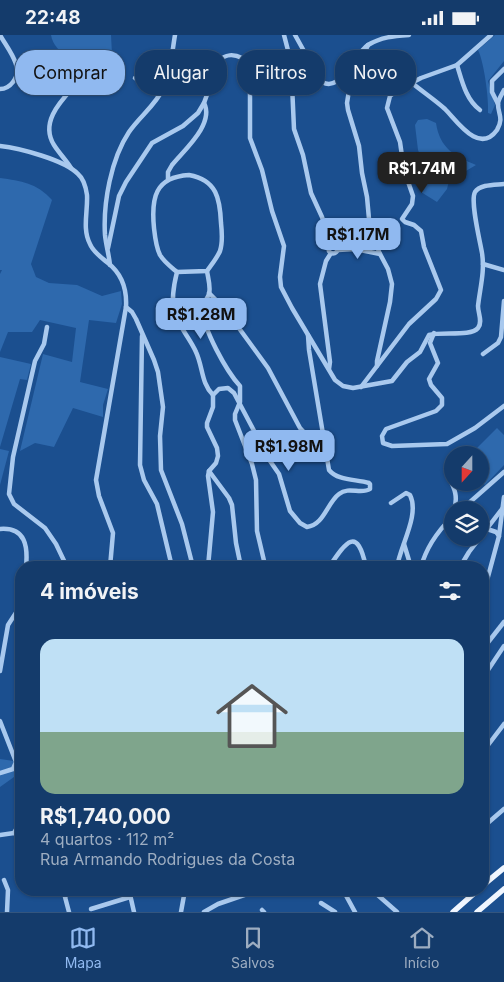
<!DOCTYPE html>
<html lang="pt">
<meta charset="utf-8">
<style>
body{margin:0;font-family:Inter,sans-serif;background:#1d4271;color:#f1f3f6;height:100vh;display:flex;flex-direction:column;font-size:19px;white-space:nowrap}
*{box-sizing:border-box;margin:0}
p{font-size:16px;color:#9dadc1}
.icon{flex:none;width:28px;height:28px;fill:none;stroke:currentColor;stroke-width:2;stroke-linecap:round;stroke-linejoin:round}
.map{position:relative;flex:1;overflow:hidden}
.drawer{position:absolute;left:15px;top:526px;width:474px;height:335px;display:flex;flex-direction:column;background:#143b6b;border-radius:20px;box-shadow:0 1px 4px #0004,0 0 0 1px #33557e}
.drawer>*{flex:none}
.top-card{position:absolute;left:15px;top:15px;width:475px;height:45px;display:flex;gap:10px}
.needle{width:32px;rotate:201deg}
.tools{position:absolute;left:444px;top:411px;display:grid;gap:10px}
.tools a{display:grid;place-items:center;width:45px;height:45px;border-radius:50%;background:#143b6b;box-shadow:0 1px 4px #0004,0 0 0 1px #33557e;font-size:25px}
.price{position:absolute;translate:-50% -42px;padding:0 11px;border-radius:10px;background:#90b9f0;color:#111;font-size:16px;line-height:32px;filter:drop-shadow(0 1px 2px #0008)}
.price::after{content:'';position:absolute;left:50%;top:30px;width:15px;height:11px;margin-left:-8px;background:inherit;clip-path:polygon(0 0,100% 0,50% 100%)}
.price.selected{background:#222;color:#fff}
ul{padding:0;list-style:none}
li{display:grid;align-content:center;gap:10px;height:265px;padding:0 25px}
li span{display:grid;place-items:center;height:155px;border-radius:15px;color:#555}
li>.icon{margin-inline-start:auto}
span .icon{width:90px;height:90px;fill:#fffc;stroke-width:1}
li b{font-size:21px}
h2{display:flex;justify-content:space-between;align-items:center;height:60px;padding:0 25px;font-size:21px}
.pill{padding:0 18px;border-radius:20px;background:#143b6b;box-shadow:0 1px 4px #0004,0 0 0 1px #33557e;font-size:18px;line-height:45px}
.pill.selected{background:#90b9f0;color:#111}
.status{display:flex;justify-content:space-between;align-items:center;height:35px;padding:0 25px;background:#143b6b;direction:ltr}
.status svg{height:14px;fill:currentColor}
.tabs{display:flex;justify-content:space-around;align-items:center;height:70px;border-top:1px solid #33557e;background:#143b6b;font-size:14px;color:#9dadc1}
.tabs a{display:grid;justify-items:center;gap:2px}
.tabs .selected{color:#90b9f0}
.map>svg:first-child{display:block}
</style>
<div class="status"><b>22:48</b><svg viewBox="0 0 49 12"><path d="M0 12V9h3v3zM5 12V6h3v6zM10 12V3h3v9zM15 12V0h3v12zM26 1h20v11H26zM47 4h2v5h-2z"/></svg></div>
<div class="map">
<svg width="504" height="877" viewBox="0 0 504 877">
<rect width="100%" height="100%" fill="#1b4f8f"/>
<g fill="#2e69ad">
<path d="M51 0H111L112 19 98 33C81 28 54 20 51 0Z"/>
<path d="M495 0H504V26L488 46 495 70 491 79 488 78C489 64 484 27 478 15Z"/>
<path d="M427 84 436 88C440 114 455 121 476 130L449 146 447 154 437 167 421 157 425 133 418 115 415 90 418 85Z"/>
<path d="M0 143C21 146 37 148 52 165L31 229 36 242 49 248 77 250 102 261 121 256 122 269 116 288 89 285 80 347 108 354 103 370V382L73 373 54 412 35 408 20 416 43 319 72 327 76 293 40 285 32 297H8L0 317V239L2 235H0Z"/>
<path d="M0 322 31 329 27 345 20 344 0 412Z"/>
<path d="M497 393 504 400V430L485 450 480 445V420H470Z"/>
<path d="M0 414 9 416 0 450Z"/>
<path d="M0 724 21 727V737L0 752Z"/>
</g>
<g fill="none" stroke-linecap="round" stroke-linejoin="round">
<g stroke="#a9c9ee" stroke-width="4.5">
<path d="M284 0 291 27 294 94 303 120 311 158 322 182 332 210"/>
<path d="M295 0C300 9 305 18 310 27 312 31 313 37 316 41 337 68 354 19 368 10 381 2 394 1 409 0"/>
<path d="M457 30C462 46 466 65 480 75"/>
<path d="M135 43 161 57"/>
<path d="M412 48C423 57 435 65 445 74 457 86 479 120 497 95 504 83 498 79 498 69 498 65 502 59 504 55"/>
<path d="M0 54C6 54 10 51 13 47 25 33 7 13 0 0"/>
<path d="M498 69 492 57V46L504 34"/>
<path d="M0 111C19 113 65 125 78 139 84 144 86 153 87 160 88 176 82 194 90 209 93 217 102 223 108 228 122 239 127 255 126 272L96 445 99 461 113 498 110 532"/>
<path d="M71 133C66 125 59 118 54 110 39 86 63 64 77 48"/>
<path d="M189 140C217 145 220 164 221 188 222 197 223 207 220 216 217 223 212 229 207 236L177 237C171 232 164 227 160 220 156 212 155 202 154 193 151 163 155 142 189 140Z"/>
<path d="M168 144V137L172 130C183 116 215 89 204 68"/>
<circle cx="333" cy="214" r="4.5"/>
<path d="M108 213 119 161 126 147 152 108 183 91 198 78 204 68 219 26C225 19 234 19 242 23L248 31 250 38V103L262 135 272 176 284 211 280 242 281 252 292 273 335 345 343 351 353 353 392 346 407 327 420 317 429 300C441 296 471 302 478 293 483 287 478 278 478 271 480 253 485 236 482 218 480 206 470 166 475 157 480 149 496 150 504 149"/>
<path d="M355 214 366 206 370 195"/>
<path d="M338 215 355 214 380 219"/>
<path d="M483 229 504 235"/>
<path d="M110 230C109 220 106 210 105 200 103 168 111 124 129 97 140 81 156 70 164 52 171 36 172 17 175 0"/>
<path d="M207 236C208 243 211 252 209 259 207 264 203 268 203 274 202 293 227 337 240 351V367L235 379V385L252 429 256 445 257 496 265 530"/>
<path d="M177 237C174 249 171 263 174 276 178 291 190 303 196 317 203 332 201 348 213 360"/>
<path d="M209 258 225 274 268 333 300 393 326 421"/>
<path d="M126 272 132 277 136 284 154 325 158 337 163 372 160 401 161 435 182 489 193 532"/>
<path d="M47 292 44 309 35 326 13 422 9 459 14 469 45 493 56 509 67 532"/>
<path d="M434 298 430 308 438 328 429 344 431 350 442 363V370L436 376 386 394 382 401 383 408 392 411 447 409 475 393 504 371"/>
<path d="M142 301 140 430 144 445 157 469 172 532"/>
<path d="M483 319 498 308 501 302 504 266"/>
<path d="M377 331 409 289 436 264 441 255 424 212 421 196 414 190 405 187 402 184 412 169 413 161 404 135 400 107 387 73 390 61 396 56 421 43 457 30 491 0"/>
<path d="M329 334 330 327 320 249 326 226 331 218"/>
<path d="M361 352 377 331V326L390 267 392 249 388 234 380 219 370 195 367 162 362 138 359 111 348 75 347 68 350 49 368 10"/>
<path d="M209 436 229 463 232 470 236 508 241 532"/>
<path d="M449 443C455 454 458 462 454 475"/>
<path d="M391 468 406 458 410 460C420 480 400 511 397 532"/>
<path d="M461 475 504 437"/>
<path d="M0 494C26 492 28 512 26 532"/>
<path d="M487 494 496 497 499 501"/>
<path d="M404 509 411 532"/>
<path d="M208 532 213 477 208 441 209 436 216 428 218 421 217 413 207 392V388L213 372V360L219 354 228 353 234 358 270 426 279 439 290 476 300 488 307 492C324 490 327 468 339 459 349 451 361 460 370 454V449L369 448C356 444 338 446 329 435L309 315 308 300"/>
<path d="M252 532 265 530"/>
<path d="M329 532C346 507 357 490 366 532"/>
<path d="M421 532C426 513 438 496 452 482"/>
<path d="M460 532 469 517 502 474"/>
<path d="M482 564 499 501 504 462"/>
<path d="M482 615 504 587"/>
<path d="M0 636 8 590 21 570"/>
<path d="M482 644 504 611"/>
<path d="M0 686 16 727 13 734 0 738"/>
<path d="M482 718 504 689"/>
<path d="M482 793 504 774"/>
<path d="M14 798 21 786"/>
<path d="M0 800 21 797"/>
<path d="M4 845 8 855 7 877"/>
<path d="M129 855 134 877"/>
<path d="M343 855 355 877"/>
<path d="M372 855 397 877"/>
<path d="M321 868 335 877"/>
<path d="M91 874 130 862"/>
<path d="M262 875 264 877"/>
<path d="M69 877 65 862 69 857 72 855"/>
<path d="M181 877 185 855"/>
<path d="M204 877 218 869 250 858"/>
</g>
<g stroke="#f0f6ff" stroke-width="5.5">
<path d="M482 851 504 833"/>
<path d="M453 877 478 855"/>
<path d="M477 877 504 854"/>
</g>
</g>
</svg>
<div class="tools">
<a><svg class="needle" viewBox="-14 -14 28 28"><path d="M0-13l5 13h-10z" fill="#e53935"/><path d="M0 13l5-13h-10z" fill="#9dadc1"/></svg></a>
<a><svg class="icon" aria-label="layers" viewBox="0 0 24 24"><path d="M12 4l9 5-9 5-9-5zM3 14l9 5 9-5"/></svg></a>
</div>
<b class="price selected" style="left:422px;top:159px">R$1.74M</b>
<b class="price" style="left:358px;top:225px">R$1.17M</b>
<b class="price" style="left:201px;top:305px">R$1.28M</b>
<b class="price" style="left:289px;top:437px">R$1.98M</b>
<div class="top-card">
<a class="pill selected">Comprar</a>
<a class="pill">Alugar</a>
<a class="pill">Filtros</a>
<a class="pill">Novo</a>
</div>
<section class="drawer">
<h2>4 imóveis<svg class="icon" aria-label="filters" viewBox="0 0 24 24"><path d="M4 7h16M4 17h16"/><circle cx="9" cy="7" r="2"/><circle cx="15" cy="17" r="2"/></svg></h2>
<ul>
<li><span style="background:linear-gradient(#bfe0f5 60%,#7fa58c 0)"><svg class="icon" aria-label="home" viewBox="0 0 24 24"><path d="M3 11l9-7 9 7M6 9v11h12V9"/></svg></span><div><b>R$1,740,000</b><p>4 quartos · 112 m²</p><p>Rua Armando Rodrigues da Costa</p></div></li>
</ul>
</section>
</div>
<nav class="tabs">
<a class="selected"><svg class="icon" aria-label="map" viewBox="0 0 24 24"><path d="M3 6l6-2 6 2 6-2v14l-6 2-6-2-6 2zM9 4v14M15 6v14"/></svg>Mapa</a>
<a><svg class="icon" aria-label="saved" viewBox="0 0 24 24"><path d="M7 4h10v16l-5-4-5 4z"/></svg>Salvos</a>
<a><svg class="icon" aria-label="home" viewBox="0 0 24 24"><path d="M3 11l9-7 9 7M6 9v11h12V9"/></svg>Início</a>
</nav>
